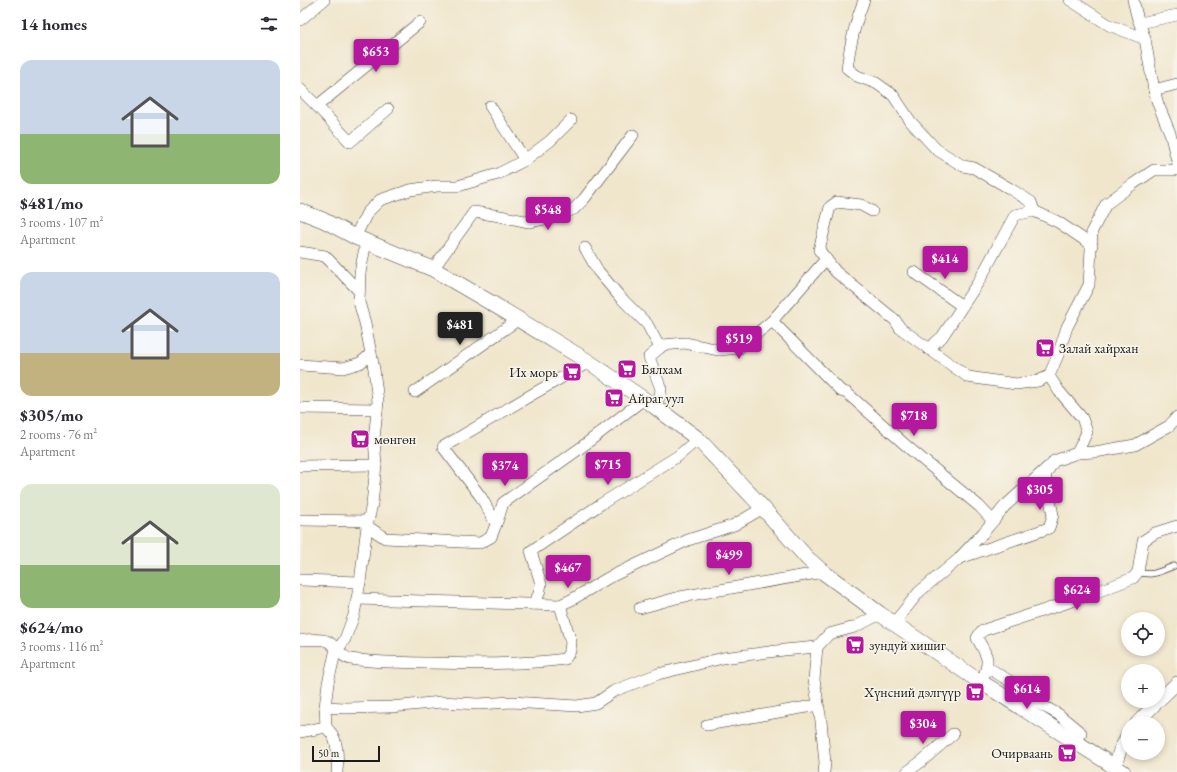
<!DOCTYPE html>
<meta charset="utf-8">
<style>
body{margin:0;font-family:"EB Garamond",serif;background:#f7f7f7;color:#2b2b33;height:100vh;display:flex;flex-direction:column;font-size:15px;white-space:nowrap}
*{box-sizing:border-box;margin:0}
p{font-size:13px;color:#7c7c81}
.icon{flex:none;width:22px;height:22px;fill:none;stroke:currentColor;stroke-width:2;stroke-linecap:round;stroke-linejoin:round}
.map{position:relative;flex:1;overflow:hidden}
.panel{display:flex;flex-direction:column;background:#fff;width:300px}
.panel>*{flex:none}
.fabs{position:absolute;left:821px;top:612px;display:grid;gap:8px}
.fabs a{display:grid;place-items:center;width:44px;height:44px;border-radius:50%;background:#fff;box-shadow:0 2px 6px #0003;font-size:20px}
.scale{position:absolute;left:12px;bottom:10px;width:68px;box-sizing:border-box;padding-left:4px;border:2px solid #1c1c1c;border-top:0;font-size:11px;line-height:14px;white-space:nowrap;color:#1c1c1c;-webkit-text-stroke:3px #f7f3e8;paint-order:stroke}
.price{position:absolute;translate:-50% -34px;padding:0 9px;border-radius:4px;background:#b5179e;color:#fff;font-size:13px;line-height:26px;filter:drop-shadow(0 1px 2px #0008)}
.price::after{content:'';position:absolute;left:50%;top:24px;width:12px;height:9px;margin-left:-6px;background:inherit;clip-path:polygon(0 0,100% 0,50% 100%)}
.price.selected{background:#222;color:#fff}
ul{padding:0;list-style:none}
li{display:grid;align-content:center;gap:8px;height:212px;padding:0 20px}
li span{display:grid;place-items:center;height:124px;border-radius:12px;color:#555}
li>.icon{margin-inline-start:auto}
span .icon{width:72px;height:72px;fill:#fffc;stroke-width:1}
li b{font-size:17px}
h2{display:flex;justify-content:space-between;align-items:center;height:48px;padding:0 20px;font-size:17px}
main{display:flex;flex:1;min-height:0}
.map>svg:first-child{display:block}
</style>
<main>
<section class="panel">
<h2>14 homes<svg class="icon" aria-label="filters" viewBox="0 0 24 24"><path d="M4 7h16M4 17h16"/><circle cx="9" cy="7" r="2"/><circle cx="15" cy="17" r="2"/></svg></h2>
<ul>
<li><span style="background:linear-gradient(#c9d6e8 60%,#8fb573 0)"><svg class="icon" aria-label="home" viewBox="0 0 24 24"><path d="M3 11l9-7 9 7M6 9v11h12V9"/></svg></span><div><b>$481/mo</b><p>3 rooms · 107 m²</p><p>Apartment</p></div></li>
<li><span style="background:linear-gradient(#c9d6e8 65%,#c2b280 0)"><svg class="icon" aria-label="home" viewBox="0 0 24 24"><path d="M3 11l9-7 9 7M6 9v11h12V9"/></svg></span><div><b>$305/mo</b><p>2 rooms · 76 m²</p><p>Apartment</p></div></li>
<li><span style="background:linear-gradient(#dfe7d0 65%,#8fb573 0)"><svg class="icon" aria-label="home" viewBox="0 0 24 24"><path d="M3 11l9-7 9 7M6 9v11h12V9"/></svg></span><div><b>$624/mo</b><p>3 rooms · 116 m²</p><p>Apartment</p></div></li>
</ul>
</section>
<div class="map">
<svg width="877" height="772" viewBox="0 0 877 772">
<rect width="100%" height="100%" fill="#f7f3e8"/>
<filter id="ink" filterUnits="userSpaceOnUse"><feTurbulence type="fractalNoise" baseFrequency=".025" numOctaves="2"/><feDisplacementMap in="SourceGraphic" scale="8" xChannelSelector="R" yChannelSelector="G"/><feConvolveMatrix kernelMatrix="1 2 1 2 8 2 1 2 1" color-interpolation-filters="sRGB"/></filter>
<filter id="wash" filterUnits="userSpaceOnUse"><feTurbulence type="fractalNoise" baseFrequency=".012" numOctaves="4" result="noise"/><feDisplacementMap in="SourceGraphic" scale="16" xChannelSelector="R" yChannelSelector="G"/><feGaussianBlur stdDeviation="0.9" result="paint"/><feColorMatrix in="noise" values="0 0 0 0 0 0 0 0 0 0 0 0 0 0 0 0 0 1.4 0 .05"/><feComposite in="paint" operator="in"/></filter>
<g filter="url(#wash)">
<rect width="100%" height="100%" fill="#f0e6cc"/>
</g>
<g filter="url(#ink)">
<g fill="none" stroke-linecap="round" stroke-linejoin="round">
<defs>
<path id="service" d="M838 572C852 577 861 571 874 566"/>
<g id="minor">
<path d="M564 0C555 22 550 45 547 68L557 76 576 83 593 95 611 122 636 149 663 166 674 168 709 188 731 202 734 211"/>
<path d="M770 0 809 25 845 39"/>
<path d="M833 0 837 16 845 39 854 90 858 104 870 133 877 161"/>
<path d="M0 20 24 0"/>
<path d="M840 23 877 15"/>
<path d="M0 89 17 106 50 142 88 109"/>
<path d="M854 90 877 84"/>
<path d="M17 106 120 22"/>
<path d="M190 106 225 160"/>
<path d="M572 211 561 205 537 202 530 207 519 250 536 272 595 320 600 328 668 377 716 384 738 381 749 376"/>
<path d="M55 237 67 213 80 200 110 190 137 186H158L198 174 225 160 250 141 271 120"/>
<path d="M285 248 298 271 320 297 347 324 360 348"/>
<path d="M0 252 25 256 59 291"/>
<path d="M133 269 174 212 200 216 229 222 250 218 274 209 284 199 333 135"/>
<path d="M614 272 662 306"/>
<path d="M472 321 541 391 547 393 610 449 679 506 693 521 683 533 661 556"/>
<path d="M628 349 642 337 679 281 715 215 734 211 758 222 792 245"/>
<path d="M0 365 43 368 60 363 71 354"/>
<path d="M115 392 219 319"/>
<path d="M354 406 360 396 361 389 349 357 363 345 385 343 419 350 439 348 472 321 526 259"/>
<path d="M0 408 77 409"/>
<path d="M777 453 787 432 782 418 759 391 749 376 758 355 767 327 789 285 792 231 806 204 833 184 854 170H877"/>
<path d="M0 466 76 465"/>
<path d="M0 520 68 521"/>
<path d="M693 521 704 507 748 467"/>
<path d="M196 524 181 497 143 447 226 398 289 362"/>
<path d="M67 526 85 538 180 543 191 537 198 519 203 503 279 449 344 399"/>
<path d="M0 580 60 582"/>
<path d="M57 599 260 605 271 600 308 578 388 540 434 525 463 508"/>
<path d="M233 604 239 594 241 584 231 551 301 504 378 456 398 439"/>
<path d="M340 608 380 597 523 572"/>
<path d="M594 623 619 592 660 558 749 528 753 515 745 475 754 461 777 453 795 452 835 445 869 426 877 417"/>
<path d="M0 640C8 640 20 638 27 641 36 645 41 658 51 659 76 663 102 662 128 663 173 664 220 665 265 659L270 651 271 642 260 605"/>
<path d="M517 647 514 680 521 721 525 763 524 772"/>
<path d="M687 667 708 680 732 700 758 714 781 733"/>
<path d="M682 682C690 659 689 659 677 638L680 633 684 630 781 598 833 578 838 572 843 541 855 533 877 526"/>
<path d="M25 707 28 683 36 649 41 645 45 639 54 615 60 582 67 526 72 504 76 465 74 439 78 402 74 369 65 323 59 302 60 273 66 242"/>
<path d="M407 725 518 705"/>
<path d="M26 727C28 729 30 732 32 734 38 744 38 761 37 772"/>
<path d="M0 732 26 727 25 707 45 708 91 707 141 702 178 704 212 702 277 706 296 703 314 691 358 674 423 658 484 650 517 647 529 634 555 627 580 614"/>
<path d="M607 772 622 761 653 734"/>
</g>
<g id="tertiary">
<path d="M858 701 877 683"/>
<path d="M837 723 858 701"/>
<path d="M815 766 820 750 828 735"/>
</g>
<path id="secondary" d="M0 211 23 220 55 237 133 269 193 304 289 362 354 406 398 439 463 508 507 558 523 572 580 614 673 677 823 772"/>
</defs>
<use href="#service" stroke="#3c3a36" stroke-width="7"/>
<use href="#minor" stroke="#3c3a36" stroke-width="12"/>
<use href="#tertiary" stroke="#3c3a36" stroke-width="14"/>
<use href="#secondary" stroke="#3c3a36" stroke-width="16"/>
<use href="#service" stroke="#fff" stroke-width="5.5"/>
<use href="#minor" stroke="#fff" stroke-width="11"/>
<use href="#tertiary" stroke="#fff" stroke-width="13"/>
<use href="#secondary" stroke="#fff" stroke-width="15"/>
</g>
</g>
<defs>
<symbol id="supermarket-square" viewBox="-11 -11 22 22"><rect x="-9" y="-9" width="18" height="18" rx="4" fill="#b5179e" stroke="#f7f3e8"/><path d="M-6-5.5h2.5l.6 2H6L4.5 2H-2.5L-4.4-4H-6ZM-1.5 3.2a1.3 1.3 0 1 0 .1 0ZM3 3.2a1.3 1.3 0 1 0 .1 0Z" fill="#fff"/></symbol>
</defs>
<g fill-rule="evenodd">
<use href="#supermarket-square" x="734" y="337" width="22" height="22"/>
<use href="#supermarket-square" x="316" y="358" width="22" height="22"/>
<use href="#supermarket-square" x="261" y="361" width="22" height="22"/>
<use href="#supermarket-square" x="303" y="387" width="22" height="22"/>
<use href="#supermarket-square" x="49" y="428" width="22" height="22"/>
<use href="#supermarket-square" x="544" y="634" width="22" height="22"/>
<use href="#supermarket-square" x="664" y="681" width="22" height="22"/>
<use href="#supermarket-square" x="756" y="742" width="22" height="22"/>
</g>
<g text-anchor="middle" stroke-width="3.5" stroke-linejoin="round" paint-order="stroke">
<g font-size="14" fill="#1c1c1c" stroke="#f7f3e8" text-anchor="start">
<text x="759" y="353">Залай хайрхан</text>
<text x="341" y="374">Бялхам</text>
<text x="258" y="377" text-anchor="end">Их морь</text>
<text x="328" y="403">Айраг уул</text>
<text x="74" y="444">мөнгөн</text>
<text x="569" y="650">зундуй хишиг</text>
<text x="661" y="697" text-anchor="end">Хүнсний дэлгүүр</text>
<text x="753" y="758" text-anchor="end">Очирваань</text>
</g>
</g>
</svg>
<div class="fabs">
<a><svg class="icon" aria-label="locate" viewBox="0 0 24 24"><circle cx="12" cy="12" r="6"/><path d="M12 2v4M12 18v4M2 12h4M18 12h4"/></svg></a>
<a>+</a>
<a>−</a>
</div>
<div class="scale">50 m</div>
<b class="price" style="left:76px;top:73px">$653</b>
<b class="price" style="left:248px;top:231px">$548</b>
<b class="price" style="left:645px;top:280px">$414</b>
<b class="price selected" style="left:160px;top:346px">$481</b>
<b class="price" style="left:439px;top:360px">$519</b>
<b class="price" style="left:614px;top:437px">$718</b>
<b class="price" style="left:308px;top:486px">$715</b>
<b class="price" style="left:205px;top:487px">$374</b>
<b class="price" style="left:740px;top:511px">$305</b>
<b class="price" style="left:429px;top:576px">$499</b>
<b class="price" style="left:268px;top:589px">$467</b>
<b class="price" style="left:777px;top:611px">$624</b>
<b class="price" style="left:727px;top:710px">$614</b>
<b class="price" style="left:623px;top:745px">$304</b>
</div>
</main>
